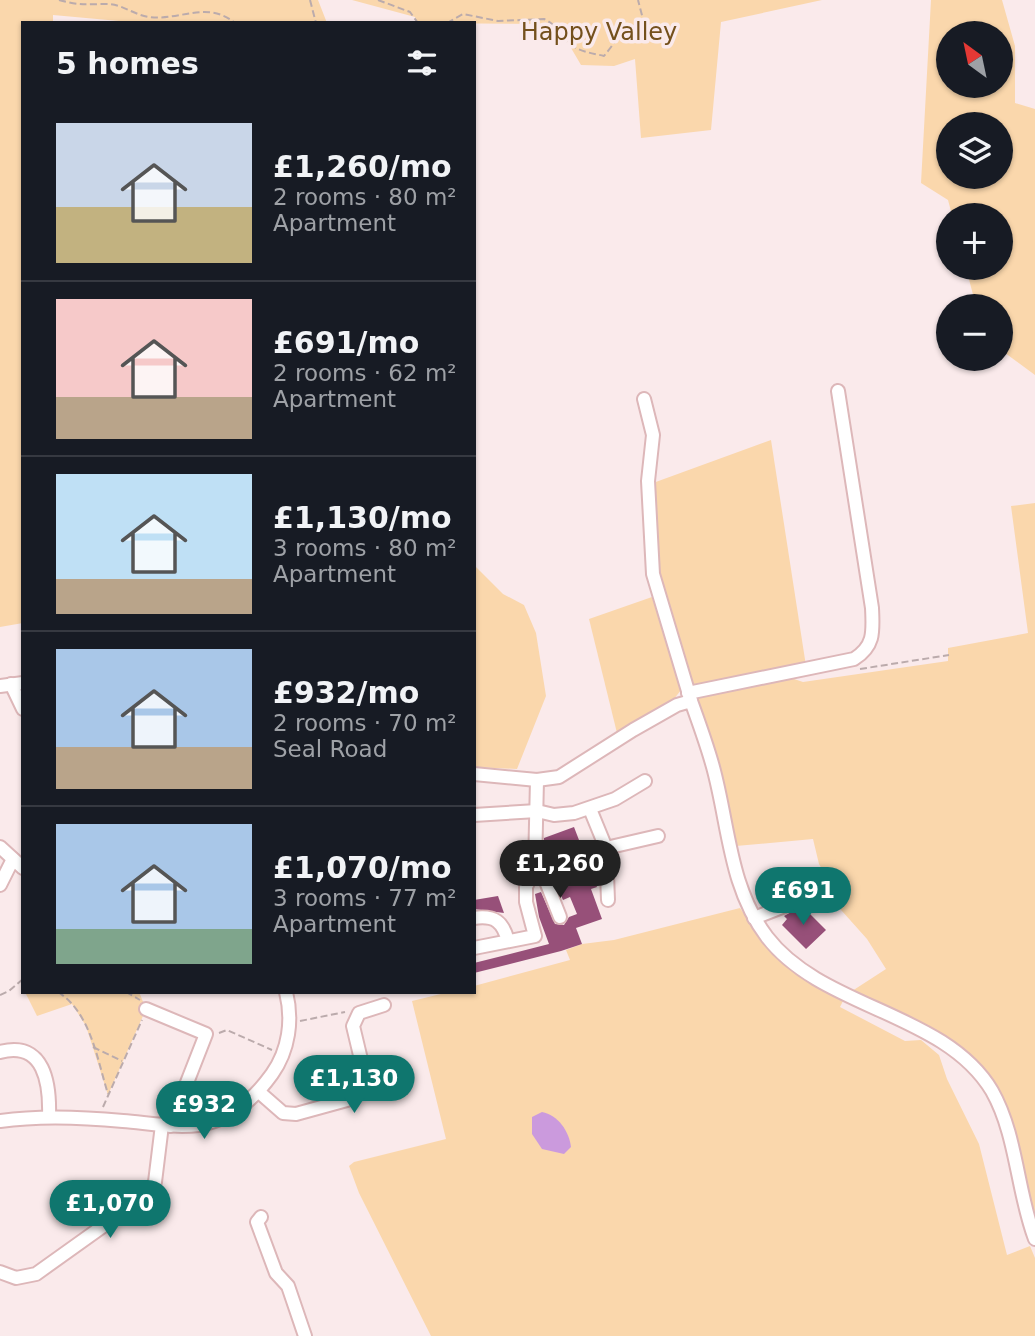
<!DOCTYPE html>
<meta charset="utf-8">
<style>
body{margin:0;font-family:"DejaVu Sans",sans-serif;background:#20242c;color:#f1f3f6;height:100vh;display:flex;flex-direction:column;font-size:26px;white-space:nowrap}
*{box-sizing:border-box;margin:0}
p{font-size:23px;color:#9ea1a6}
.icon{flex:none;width:38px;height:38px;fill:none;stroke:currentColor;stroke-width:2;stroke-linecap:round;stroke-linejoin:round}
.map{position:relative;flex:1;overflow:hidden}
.details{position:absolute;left:21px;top:21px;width:455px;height:973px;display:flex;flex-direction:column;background:#171b24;border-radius:0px;box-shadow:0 2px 5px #0004}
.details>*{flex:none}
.needle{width:46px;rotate:327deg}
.tools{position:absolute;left:936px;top:21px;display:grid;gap:14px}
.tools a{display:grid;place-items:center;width:77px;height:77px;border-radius:50%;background:#171b24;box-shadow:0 2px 5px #0004;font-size:35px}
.price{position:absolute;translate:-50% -60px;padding:0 16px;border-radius:24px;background:#0f766e;color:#fff;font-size:23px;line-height:46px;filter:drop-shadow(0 2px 4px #0008)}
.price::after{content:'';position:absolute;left:50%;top:42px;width:21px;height:16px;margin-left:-10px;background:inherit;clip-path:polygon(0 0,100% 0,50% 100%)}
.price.selected{background:#222;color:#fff}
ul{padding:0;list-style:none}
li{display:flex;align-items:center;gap:21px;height:175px;padding:0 35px}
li+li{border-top:2px solid #363941}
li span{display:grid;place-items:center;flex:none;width:196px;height:140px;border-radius:0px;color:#555}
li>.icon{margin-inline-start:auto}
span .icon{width:84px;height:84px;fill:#fffc;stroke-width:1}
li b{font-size:30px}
h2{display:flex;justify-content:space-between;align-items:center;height:84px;padding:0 35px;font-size:30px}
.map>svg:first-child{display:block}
</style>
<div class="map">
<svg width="1035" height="1336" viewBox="0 0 1035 1336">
<rect width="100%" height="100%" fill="#faeaeb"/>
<g fill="#fad7ac" fill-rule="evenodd">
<path d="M0 0H318L327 23H141L53 15V23H23V623L0 627Z"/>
<path d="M352 0H822L721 22 711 130 641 138 635 59 614 66 581 65 557 24 417 23 415 17Z"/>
<path d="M931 0H1002L1015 46V103L1035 109V375L1001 350V306H976L966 268H1001V215H952L948 200 921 183ZM948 33H1001V86H948ZM948 124H1001V177H948Z"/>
<path d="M771 440 806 666 698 687 692 683 661 584 655 551 653 483Z"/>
<path d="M1035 503V1228L982 1072 849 993 886 969 867 939 825 892 832 886 819 864 813 839 736 846 696 697 791 678 803 682 948 661V648L1028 633 1011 506Z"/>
<path d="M474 565 503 594 524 605 536 633 546 696 517 769 474 767Z"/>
<path d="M652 597 681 690 674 699 617 733 589 619Z"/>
<path d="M740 908 762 940 844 999 840 1007 905 1041 921 1040 939 1055 947 1079 979 1144 1007 1255 1030 1246 1035 1258V1336H431L359 1193 349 1166 354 1162 446 1139 412 1001 449 992H474V986L570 960 566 950 582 944 614 940Z"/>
<path d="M25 992H139L146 1009 108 1095 86 1026 72 1004 37 1016Z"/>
</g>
<path fill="#cb9add" d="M542 1112C558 1115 569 1131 571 1147L564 1154 542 1149 532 1134V1117Z"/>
<g fill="#975079">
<path d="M574 827 597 887 591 889 602 919 576 928 582 944 561 951 474 973V963L549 944 539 917 535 894 541 892 555 924 564 925 569 917 577 914 570 897 563 900 544 859V838Z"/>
<path d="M498 896 504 913 474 909V900Z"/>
<path d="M802 906 826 930 806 949 782 925 787 919 784 916Z"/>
</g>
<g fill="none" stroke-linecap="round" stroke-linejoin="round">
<defs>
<g id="minor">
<path d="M644 399 653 435 648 481 653 574 691 701"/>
<path d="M11 684 23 709"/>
<path d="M0 686 23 683"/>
<path d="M688 693 854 659C875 646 873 631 872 608L838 391"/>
<path d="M474 774 537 780 559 777 633 730 677 705 691 701C699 723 707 745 713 767 729 825 729 887 767 937 822 1009 945 1012 992 1091 1017 1135 1017 1192 1035 1239"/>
<path d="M590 809 606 848 608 900"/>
<path d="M474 815 537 811 554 815 574 813 615 799 645 781"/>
<path d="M0 847 23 868"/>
<path d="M606 848 658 836"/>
<path d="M535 867 545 879 560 917"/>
<path d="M0 885 13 859"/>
<path d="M474 918C495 915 503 922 508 941"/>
<path d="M754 918 790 904 806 891"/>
<path d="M474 948 535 936 526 902V887L535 867 537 780"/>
<path d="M146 1009 206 1034 170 1126"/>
<path d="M0 1052C45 1040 50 1085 49 1116"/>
<path d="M259 1092 283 1113 296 1114 347 1100 355 1093 364 1072 353 1026 359 1013 384 1005"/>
<path d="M0 1121C41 1115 82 1117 123 1121 148 1123 174 1128 199 1125 230 1120 254 1099 272 1074 289 1050 293 1020 286 992"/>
<path d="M261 1217 257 1222 276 1273 288 1286 305 1336"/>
<path d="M0 1272 16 1278 36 1274 148 1194 155 1182 162 1125"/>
</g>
</defs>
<use href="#minor" stroke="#ddb7b9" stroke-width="16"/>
<g stroke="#bbabac" stroke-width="2" stroke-dasharray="7 3.5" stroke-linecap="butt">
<path d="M59 0C82 6 85 4 107 4 122 4 134 15 149 17 180 21 207 0 235 23"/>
<path d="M310 0 316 23"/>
<path d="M378 0 410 12 418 23"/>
<path d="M447 23 463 14 498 21 544 19C556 24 561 36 570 44 580 52 592 53 604 56L618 38 643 19 638 0"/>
<path d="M860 669 949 655"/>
<path d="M58 992C91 1013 97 1059 108 1094"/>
<path d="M126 992 140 1000"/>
<path d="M0 995 9 991 23 979"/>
<path d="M300 1021 345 1012"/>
<path d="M219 1033 227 1030 272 1050"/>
<path d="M93 1047 122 1061"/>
<path d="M103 1107 142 1020"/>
</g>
<use href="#minor" stroke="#fff" stroke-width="12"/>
</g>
<g text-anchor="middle" stroke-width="7" stroke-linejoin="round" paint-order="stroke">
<g font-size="24" fill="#74501c" stroke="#faeaeb">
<text x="599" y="40">Happy Valley</text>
</g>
</g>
</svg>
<div class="tools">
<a><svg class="needle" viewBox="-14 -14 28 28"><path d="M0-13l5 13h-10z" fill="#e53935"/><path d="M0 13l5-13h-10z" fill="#9ea1a6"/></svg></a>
<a><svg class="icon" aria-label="layers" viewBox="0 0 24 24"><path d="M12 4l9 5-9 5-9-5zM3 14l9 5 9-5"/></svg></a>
<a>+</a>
<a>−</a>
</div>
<b class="price selected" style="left:560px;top:900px">£1,260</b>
<b class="price" style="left:803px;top:927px">£691</b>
<b class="price" style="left:354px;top:1115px">£1,130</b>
<b class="price" style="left:204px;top:1141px">£932</b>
<b class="price" style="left:110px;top:1240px">£1,070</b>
<section class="details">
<h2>5 homes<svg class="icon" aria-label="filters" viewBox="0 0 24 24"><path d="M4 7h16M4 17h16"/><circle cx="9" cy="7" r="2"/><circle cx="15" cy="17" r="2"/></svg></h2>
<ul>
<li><span style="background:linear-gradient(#c9d6e8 60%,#c2b280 0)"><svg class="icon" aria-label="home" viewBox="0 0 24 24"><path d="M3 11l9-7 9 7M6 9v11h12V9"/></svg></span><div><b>£1,260/mo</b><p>2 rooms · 80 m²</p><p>Apartment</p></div></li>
<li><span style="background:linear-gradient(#f6c9c9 70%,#b9a48a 0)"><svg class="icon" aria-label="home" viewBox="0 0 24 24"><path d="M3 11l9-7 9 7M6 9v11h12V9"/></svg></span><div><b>£691/mo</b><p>2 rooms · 62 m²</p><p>Apartment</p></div></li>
<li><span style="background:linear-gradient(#bfe0f5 75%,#b9a48a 0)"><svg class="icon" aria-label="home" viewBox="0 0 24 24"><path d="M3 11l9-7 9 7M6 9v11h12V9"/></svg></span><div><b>£1,130/mo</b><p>3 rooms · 80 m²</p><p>Apartment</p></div></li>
<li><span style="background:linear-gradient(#a9c7e8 70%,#b9a48a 0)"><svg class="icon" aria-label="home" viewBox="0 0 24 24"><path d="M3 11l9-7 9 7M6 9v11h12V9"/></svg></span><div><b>£932/mo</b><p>2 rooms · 70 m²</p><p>Seal Road</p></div></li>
<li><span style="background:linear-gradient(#a9c7e8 75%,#7fa58c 0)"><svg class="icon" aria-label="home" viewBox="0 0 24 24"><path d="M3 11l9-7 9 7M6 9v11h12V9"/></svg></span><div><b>£1,070/mo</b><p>3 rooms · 77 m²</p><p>Apartment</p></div></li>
</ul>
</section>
</div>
